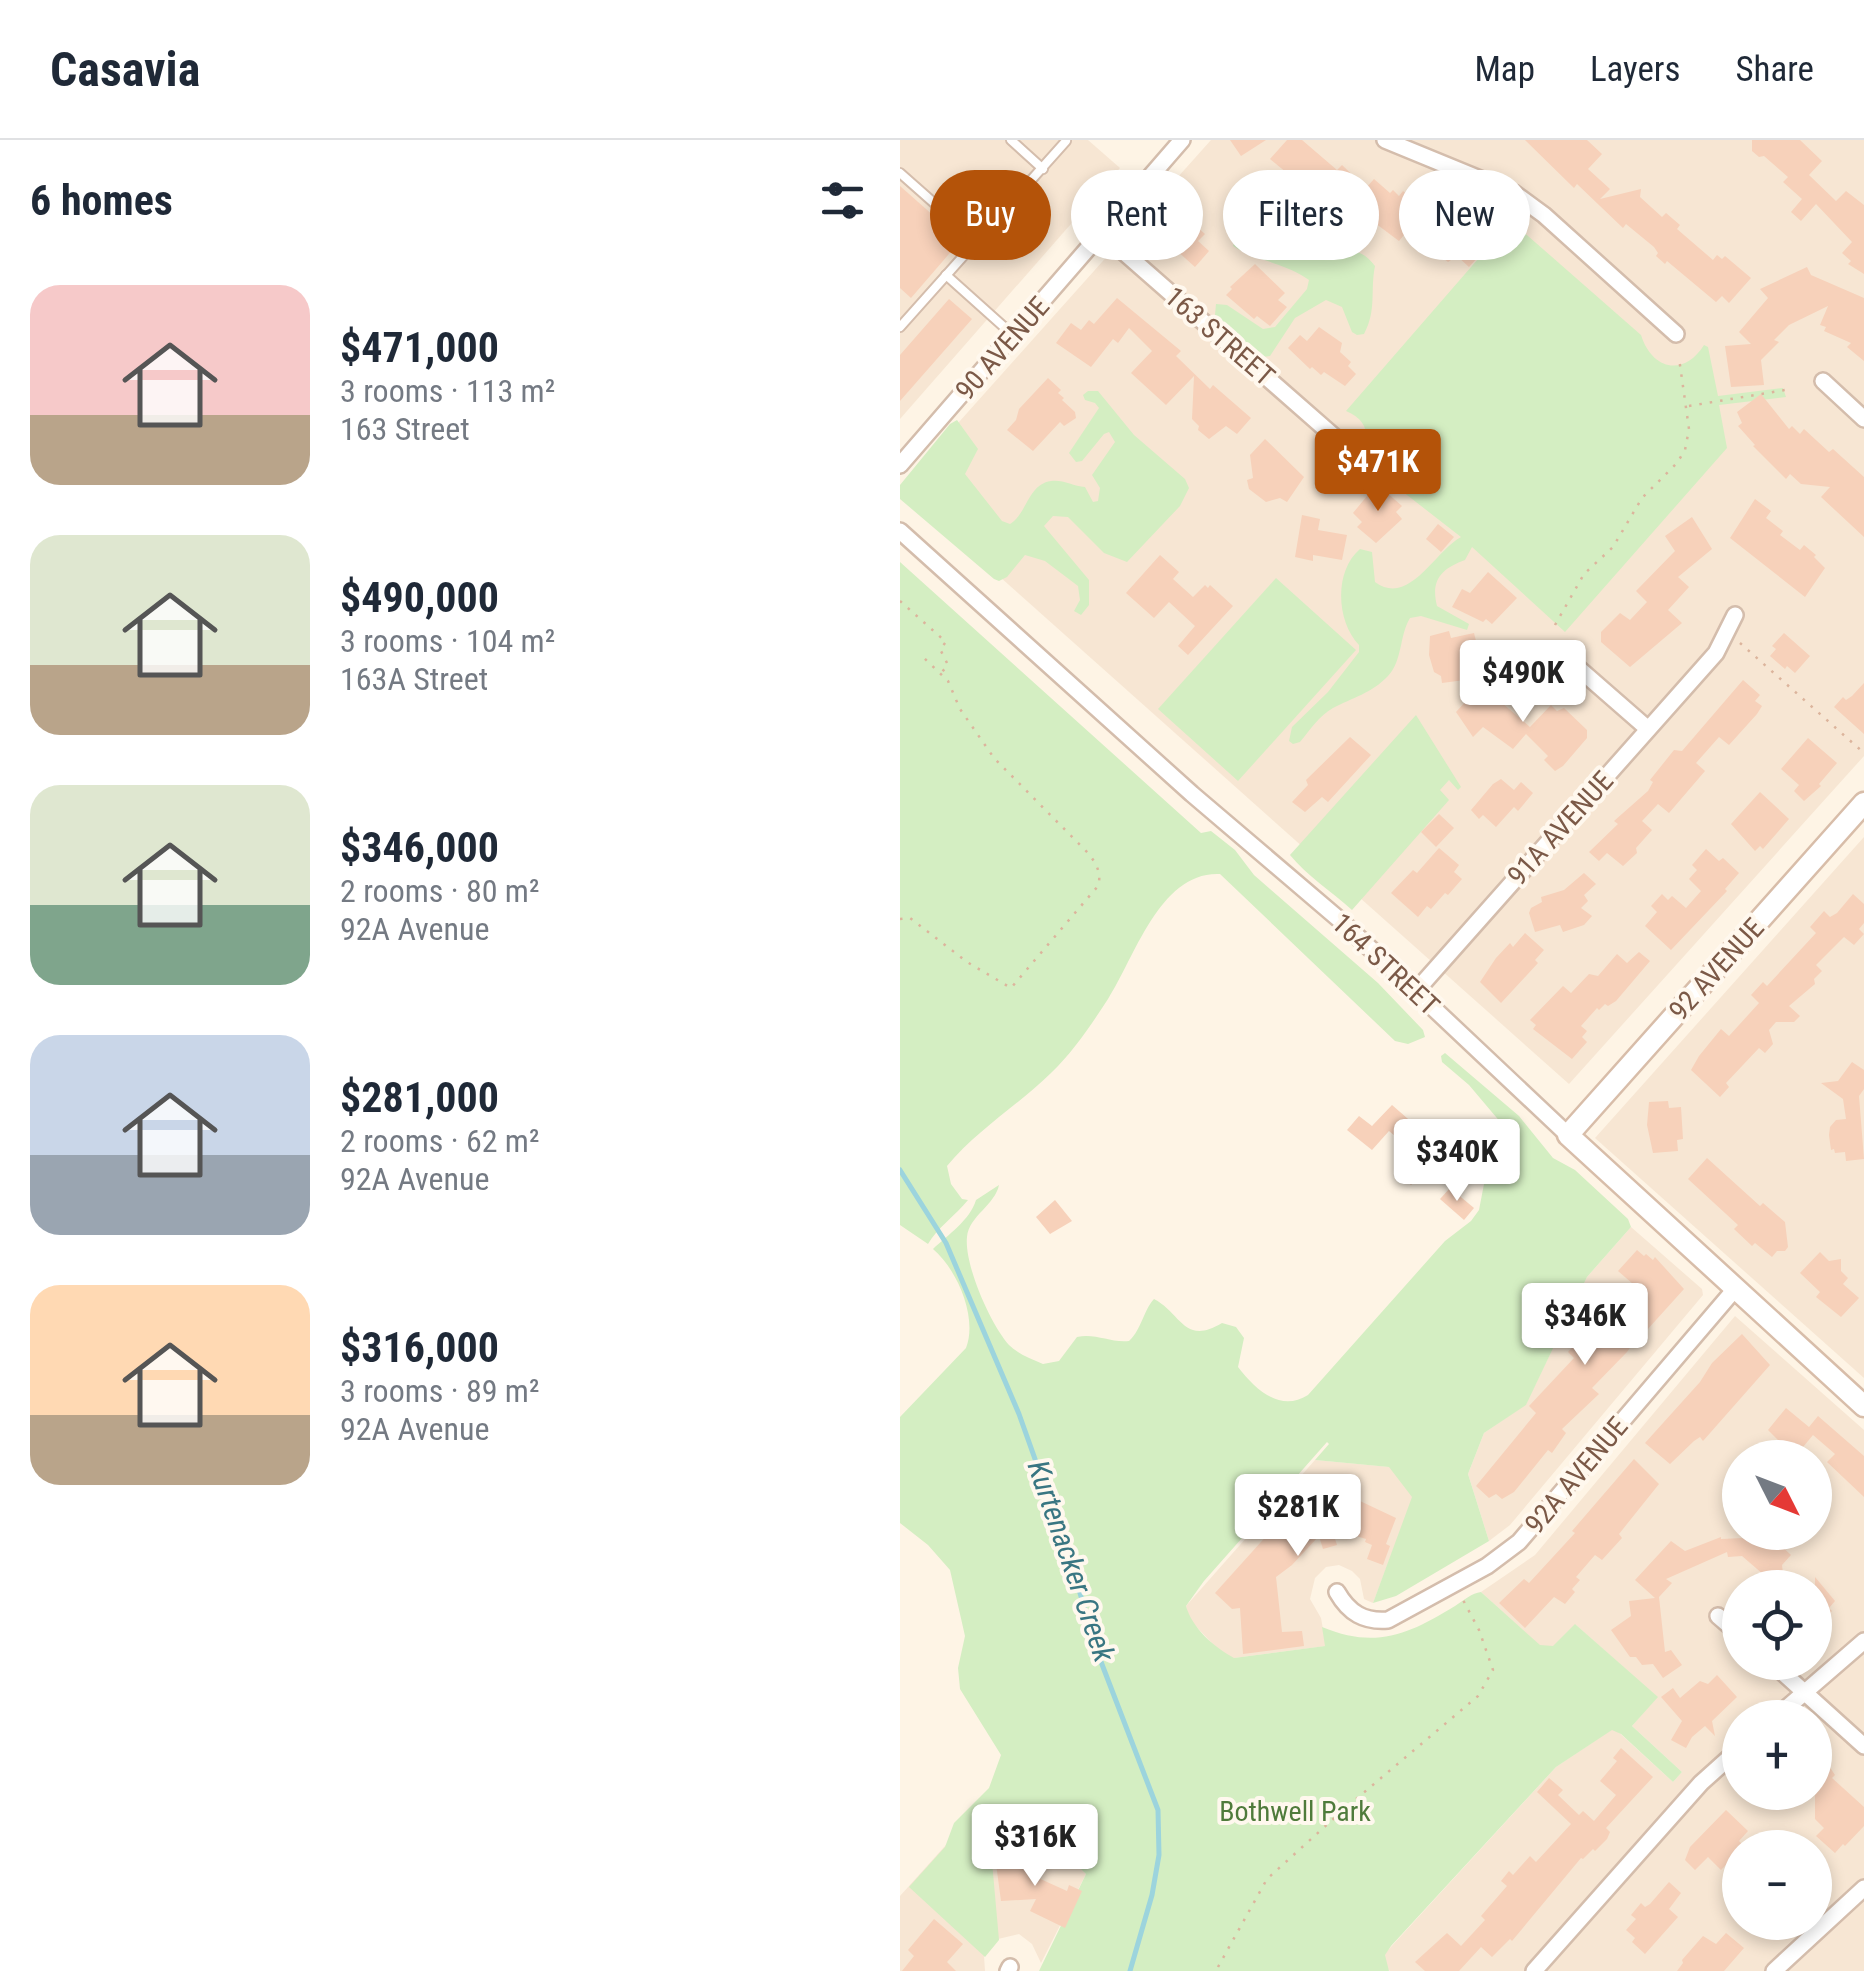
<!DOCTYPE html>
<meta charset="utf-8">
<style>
body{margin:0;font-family:"Roboto Condensed",sans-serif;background:#f2f2f3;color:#1f2937;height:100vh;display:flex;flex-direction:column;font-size:38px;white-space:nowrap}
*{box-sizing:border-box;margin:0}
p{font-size:32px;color:#747a83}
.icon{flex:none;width:55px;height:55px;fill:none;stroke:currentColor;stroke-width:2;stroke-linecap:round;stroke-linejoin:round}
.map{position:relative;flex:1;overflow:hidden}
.details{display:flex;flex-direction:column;background:#fff;width:900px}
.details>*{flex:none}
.banner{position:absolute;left:30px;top:30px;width:782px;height:90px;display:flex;gap:20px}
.needle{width:65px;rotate:132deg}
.fabs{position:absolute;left:822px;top:1300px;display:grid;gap:20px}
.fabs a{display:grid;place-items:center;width:110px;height:110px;border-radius:50%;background:#fff;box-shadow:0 5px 15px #0003;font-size:50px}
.price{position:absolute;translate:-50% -85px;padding:0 22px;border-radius:10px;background:#fff;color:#222;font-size:32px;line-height:65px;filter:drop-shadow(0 2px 5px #0008)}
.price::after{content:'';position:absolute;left:50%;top:60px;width:30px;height:22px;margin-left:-15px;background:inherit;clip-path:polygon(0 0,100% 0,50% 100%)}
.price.selected{background:#b45309;color:#fff}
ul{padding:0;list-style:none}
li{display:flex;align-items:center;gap:30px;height:250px;padding:0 30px}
li span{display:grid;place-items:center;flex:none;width:280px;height:200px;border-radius:30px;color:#555}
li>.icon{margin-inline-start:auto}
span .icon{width:120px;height:120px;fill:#fffc;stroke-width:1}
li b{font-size:42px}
h2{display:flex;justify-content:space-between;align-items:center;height:120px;padding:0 30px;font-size:42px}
.pill{padding:0 35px;border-radius:45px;background:#fff;box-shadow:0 5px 15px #0003;font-size:35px;line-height:90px}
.pill.selected{background:#b45309;color:#fff}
header{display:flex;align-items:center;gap:60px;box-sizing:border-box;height:140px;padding:0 50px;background:#fff;border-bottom:2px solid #e0e1e3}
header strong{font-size:48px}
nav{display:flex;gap:55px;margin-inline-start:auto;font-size:35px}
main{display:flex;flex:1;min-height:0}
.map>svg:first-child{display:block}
</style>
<header>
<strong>Casavia</strong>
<nav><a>Map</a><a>Layers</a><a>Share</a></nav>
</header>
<main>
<section class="details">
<h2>6 homes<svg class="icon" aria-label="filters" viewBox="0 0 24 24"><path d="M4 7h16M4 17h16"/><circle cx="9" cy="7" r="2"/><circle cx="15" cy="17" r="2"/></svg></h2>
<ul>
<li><span style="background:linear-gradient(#f6c9c9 65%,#b9a48a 0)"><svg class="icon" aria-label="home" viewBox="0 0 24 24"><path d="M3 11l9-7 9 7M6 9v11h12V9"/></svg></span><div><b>$471,000</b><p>3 rooms · 113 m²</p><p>163 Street</p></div></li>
<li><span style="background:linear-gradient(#dfe7d0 65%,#b9a48a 0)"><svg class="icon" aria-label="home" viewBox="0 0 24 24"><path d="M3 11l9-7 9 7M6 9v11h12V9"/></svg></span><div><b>$490,000</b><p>3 rooms · 104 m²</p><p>163A Street</p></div></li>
<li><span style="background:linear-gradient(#dfe7d0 60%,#7fa58c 0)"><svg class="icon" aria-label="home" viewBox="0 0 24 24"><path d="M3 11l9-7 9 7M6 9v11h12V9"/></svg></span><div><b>$346,000</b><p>2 rooms · 80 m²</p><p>92A Avenue</p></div></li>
<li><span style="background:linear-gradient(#c9d6e8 60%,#9aa5b1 0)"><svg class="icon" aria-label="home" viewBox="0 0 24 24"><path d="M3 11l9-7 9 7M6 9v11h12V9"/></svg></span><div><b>$281,000</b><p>2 rooms · 62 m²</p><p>92A Avenue</p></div></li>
<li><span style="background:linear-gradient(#ffd9b3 65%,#b9a48a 0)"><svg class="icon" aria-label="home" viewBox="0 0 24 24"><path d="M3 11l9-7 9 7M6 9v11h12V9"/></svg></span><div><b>$316,000</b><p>3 rooms · 89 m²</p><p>92A Avenue</p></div></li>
</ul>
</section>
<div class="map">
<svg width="964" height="1831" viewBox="0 0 964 1831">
<rect width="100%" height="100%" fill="#fef4e5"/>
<g fill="#f7e6d3" fill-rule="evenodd">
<path d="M0 0H188L220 28 0 279Z"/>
<path d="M311 0H964V616L669 944 0 348Z"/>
<path d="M964 697V1238L695 998Z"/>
<path d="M731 1087 802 1149 803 1155 610 1385 589 1401 568 1334 584 1293 626 1264 687 1137Z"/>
<path d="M835 1176 964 1290V1831H490L478 1821 656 1627 714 1588 773 1642 782 1632 732 1586 757 1557 676 1485 649 1514 581 1452 635 1415ZM840 1318H915V1392H840ZM840 1448H915V1522H840ZM840 1578H915V1652H840ZM840 1708H915V1782H840Z"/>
<path d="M415 1320 490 1327 513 1357 473 1463 464 1459 460 1439 452 1431 439 1425 426 1427 415 1438 410 1459 421 1478 426 1506 327 1519 289 1479 286 1466Z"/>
<path d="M81 1666 144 1694 186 1734 141 1823 132 1804 119 1794 98 1799 84 1816 85 1831H0V1756Z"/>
</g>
<g fill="#d4eec2">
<path d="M353 75 374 84 389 83 404 105 417 113C443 110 458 104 475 126 470 150 477 170 464 194L457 195 452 192 442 167 426 160 395 178 370 216 363 217 348 208 315 175 316 164 327 165 363 189 375 187 407 149 409 140C386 123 356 121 333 106L341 83Z"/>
<path d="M611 81 741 195C752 230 784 237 804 205L808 207 818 256 883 248 886 257 819 265 827 308 665 492 572 407 565 420C543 428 530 439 537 466L569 484 567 490 521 476 510 478C499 496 503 520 488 536 472 553 452 558 433 568 419 576 410 590 400 602L393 604 389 601 392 587 428 552 459 512V505C436 481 434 431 460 409L472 412 475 442C509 467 534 412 561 397L462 320C471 300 469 280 446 271Z"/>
<path d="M188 251H198L234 295 285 339 289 348 280 366 227 422 204 413 168 377 153 376 144 386 189 440V465L181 475 174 471 180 460 178 446 145 421 125 415 107 437 99 441 94 439 0 359V345L50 284 57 280 78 309 65 334 102 381 110 384C127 374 128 344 151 341 162 339 173 346 185 347L193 362 198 361 200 348 192 335 215 302 209 292 204 294 182 321 176 322 169 313 199 268 195 263 185 260 183 255Z"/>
<path d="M0 422 301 693 311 691 335 710 354 735 478 843 523 890 525 897 508 904 495 901 320 734C260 731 235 817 208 859 191 885 173 912 151 933 117 966 77 990 47 1026L51 1044 62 1059 68 1060C56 1075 37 1088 28 1104L0 1085Z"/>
<path d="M376 438 456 510 338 641 258 569Z"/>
<path d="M516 575 561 647 558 650 549 640 540 650 549 660 452 770C431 751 407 736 390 715Z"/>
<path d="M545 913 619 976 653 1018 675 1030 728 1079 731 1087 687 1137 626 1265 584 1293 568 1334 589 1401 496 1456 473 1463 512 1357 489 1327 415 1320 429 1304 427 1302 304 1441 286 1466C292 1488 314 1507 334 1518L425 1506 422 1487C475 1509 508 1495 555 1466 564 1460 572 1453 581 1452L640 1505 653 1506 675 1484 758 1557 732 1586 782 1632 773 1642 721 1594 712 1590 656 1627 491 1806 485 1815 489 1831H139L186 1734 144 1694 97 1680 89 1688 99 1800 85 1817 9 1747 45 1707 54 1683 89 1648 101 1615 60 1549 58 1528 65 1496 50 1430 28 1405 0 1383V1277L66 1208C78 1178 57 1129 33 1109 48 1095 70 1080 76 1060L99 1045C95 1065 69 1076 67 1097 64 1125 91 1185 109 1205 118 1214 131 1219 143 1224L159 1221 177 1197C196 1193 210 1203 229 1201 242 1189 243 1171 254 1159 281 1173 284 1206 322 1183L336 1187 344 1198 338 1227C355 1249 380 1273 408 1255L545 1101 571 1081 579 1070 584 1044 598 1023 618 1003 569 945 542 922 541 916Z"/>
</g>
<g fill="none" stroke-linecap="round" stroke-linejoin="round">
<path stroke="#9cd4dd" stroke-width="5" d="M0 1030 46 1103 119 1274 167 1409 198 1514 258 1670 259 1715 252 1755 230 1831"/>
</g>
<g fill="#f7d1ba">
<path d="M330 0H366L341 16Z"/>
<path d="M387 0H402L437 30 442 25 466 48 474 39 490 53 493 50 499 56 503 51 532 77 541 67 562 85 570 77 589 96 573 113 578 117 569 127 557 116 548 122 508 90 499 101 471 80 467 71 442 49 435 57 426 49 421 54 414 48 404 47 370 19Z"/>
<path d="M625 0H687L702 14 688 29 710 49 700 59 741 49 740 57 762 77 766 73 780 85 777 89 813 120 817 115 822 119 825 116 851 138 829 163 822 156 816 162 767 121 765 124 756 116 758 113 754 107 726 84 723 88 677 44 674 48Z"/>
<path d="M852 0H900L922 21 909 35 936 61 946 51 964 65V134L948 124 951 121 942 113 952 102 916 64 901 81 891 72 902 59 883 42 888 37 864 16 859 17 852 11Z"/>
<path d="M0 46 61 100 11 158 0 148Z"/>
<path d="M280 57 295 71 288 79 305 94 298 101 309 111 295 127 265 100 269 96 261 89 264 85 261 83 273 70 270 68Z"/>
<path d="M355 124 385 153 378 160 387 167 370 186 357 176 354 179 326 155 332 149 330 147Z"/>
<path d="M907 127 911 135 964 158V221L947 207 951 203 924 191 926 187 920 185 928 166 889 185 874 200 879 202 861 220 864 245 831 247 825 206 851 204 839 192 868 158 860 149Z"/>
<path d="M217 158 281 211 276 216 310 249 313 245 351 278 337 294 326 286 309 299 298 290 299 286 292 279 294 236 266 265 231 233 252 211 229 188 218 203 213 199 191 227 156 203 171 183 181 190 189 180 194 184Z"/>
<path d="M49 159 72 179 0 261V215Z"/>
<path d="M419 187 442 203 440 212 451 222 448 226 456 234 445 246 424 232 421 235 412 227 410 229 388 208 400 195 407 201Z"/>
<path d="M148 238 161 250 158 253 164 258 162 260 175 272 176 278 164 286 160 282 133 311 107 290 116 280 119 269Z"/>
<path d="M861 254 889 289 892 286 900 294 904 289 929 312 933 309 964 337V397L921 357 930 347 901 344 890 334 886 339 853 306 855 305 838 286 842 283 837 272Z"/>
<path d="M365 299 404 337 387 362 380 358 366 362 349 349 347 340 353 338 350 315Z"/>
<path d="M477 344 502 366 496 372 502 379 476 403 457 387 462 382 453 373Z"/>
<path d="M855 359 871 371 866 378 883 391 880 395 900 410 904 405 916 415 914 417 925 428 905 457 830 398Z"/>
<path d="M402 375 420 379 418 390 447 395 442 420 413 415V421L395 417Z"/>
<path d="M792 377 812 409 778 437 789 447 768 470 782 483 730 527 701 502V492L720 473 730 480 747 462 736 451 775 411 765 396Z"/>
<path d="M538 384 554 397 541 412 526 399Z"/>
<path d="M260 415 279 432 273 439 293 457 305 445 308 448 310 445 333 466 288 515 278 506 295 486 269 462 254 478 226 453Z"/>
<path d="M588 432 617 458 592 484 586 479 583 482 552 467 562 449 570 453Z"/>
<path d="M549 491 551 498 574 493 580 517 566 520 580 538 542 543 541 536 534 532 529 515 530 496Z"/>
<path d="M884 493 910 516 895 533 887 526 885 529 870 516 876 509 872 506Z"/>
<path d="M843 540 860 555 855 561 862 566 857 574 829 605 819 597 796 623 805 631 769 673 758 664 742 681 752 690 736 708 737 713 723 726 707 713 699 721 689 712 718 684 714 681 748 651 753 642 750 640 774 610 782 611Z"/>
<path d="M592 541 609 553 601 562 630 587 651 565 657 571 664 568 687 590V598L663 626 655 631 644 620 648 616 626 594 613 609 583 587 573 597 556 572 579 547 580 552Z"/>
<path d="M964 543V594L934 567 943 557 946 560 952 556Z"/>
<path d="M450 597 471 615 428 662 422 657 405 672 392 662 408 645 406 640Z"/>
<path d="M908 598 937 623 919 644 921 646 904 661 894 651 899 645 881 629Z"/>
<path d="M601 639 614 650 621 642 633 653 618 671 614 667 596 687 583 675 579 679 571 670 593 644Z"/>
<path d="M860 652 889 679 863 709 860 706 855 711 831 684Z"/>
<path d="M539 674 554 688 536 707 521 692Z"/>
<path d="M539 708 559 725 554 732 562 739 548 755 545 753 531 769 527 766 518 777 491 753 513 730 517 733Z"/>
<path d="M806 709 819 721 823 718 839 733 825 749 827 751 771 810 745 786 757 772 751 766 762 754 768 760 772 756 786 768 801 751 789 739 797 730 792 725Z"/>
<path d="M684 733 696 744 684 755 688 761 681 768 692 776 684 785 663 792 660 785 635 792 629 773 631 768 642 762 641 757 664 750Z"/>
<path d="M953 754 964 764V783L959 789 964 794 954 805 944 797 916 825 922 831 914 839 915 844 889 866 900 876 894 882H876L869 890 873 904 865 913 859 908 826 943 829 947 820 957 791 930 799 916 821 889 829 896 859 863 851 855 863 842 867 846 916 793 910 787 924 771 930 777 937 773Z"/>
<path d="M625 793 644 810 635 820 638 823 601 863 580 842 596 818 610 803 613 807Z"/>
<path d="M739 812 750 821 716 861 708 866 705 864 699 870 697 868 681 886 687 891 682 897 687 902 672 919 633 889 636 885 630 880 663 846 671 853 689 834 698 836 717 814 727 823Z"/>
<path d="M952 922 964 930V949L959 956 964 1019 946 1021 945 1012 935 1013 934 1009 931 1010 929 995 930 987 936 980 946 979 943 959 921 943 938 941Z"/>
<path d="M768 961 769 968 781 967 783 999 777 1000 778 1011 753 1013 747 985 749 962Z"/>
<path d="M492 965 515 985 501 1001 489 991 472 1010 447 990 459 976 472 986Z"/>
<path d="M514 1016 529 1029 511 1045 500 1036Z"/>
<path d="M807 1018 860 1066 863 1063 885 1082 888 1107 885 1111H877L872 1117 855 1103 852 1106 834 1089 838 1085 788 1039Z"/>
<path d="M550 1048 574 1068 564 1080 540 1059Z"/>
<path d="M155 1060 172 1081 150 1094 136 1077Z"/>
<path d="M737 1110 744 1116 746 1114 753 1120 755 1117 784 1149 747 1190 744 1188 727 1212 692 1248 699 1254 662 1289 666 1293 652 1313 648 1310 614 1352 602 1359 596 1354 589 1358 576 1346 636 1273 629 1266 674 1218 668 1212 692 1185 673 1169 683 1158 694 1166 704 1154 715 1164 733 1144 718 1131Z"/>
<path d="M920 1112 929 1121 941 1119V1131L948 1138 943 1144 959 1158 941 1177 916 1157 920 1152 900 1133Z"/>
<path d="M842 1194 870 1225 803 1301 800 1297 794 1301 770 1324 745 1303 800 1242 812 1223Z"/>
<path d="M886 1268 909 1287 918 1276 964 1316V1357L927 1322 935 1314 913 1295 898 1313 891 1306 885 1307 868 1290Z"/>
<path d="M734 1319 759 1344 719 1394 722 1398 702 1420 695 1415 676 1437 680 1440 672 1449 675 1452 665 1464 654 1457 625 1488 599 1463 624 1439 629 1443 675 1393 672 1391Z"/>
<path d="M425 1339 430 1354 452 1347 460 1361 496 1378 486 1404 490 1406 483 1425 467 1419 472 1405 465 1402 466 1399 432 1389 437 1405 423 1409 419 1396 392 1425 376 1437 382 1492 402 1491 404 1506 343 1514 340 1468 332 1469 315 1453 406 1352 404 1346Z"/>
<path d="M848 1392H866L891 1415 882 1425 883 1433 864 1435 842 1416 828 1417 827 1412 766 1439 772 1443 759 1457 765 1512 771 1510 782 1525 763 1538 753 1524 742 1525 736 1517H730L711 1490 731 1476 729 1461 755 1458 735 1440 771 1401 785 1411 821 1397V1399L843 1398Z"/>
<path d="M915 1437 935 1461 929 1468 932 1471 915 1489Z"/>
<path d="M817 1535 837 1557 812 1581 815 1596 805 1586 792 1597 786 1608 771 1600 782 1581 761 1557 773 1548 780 1558 800 1541 808 1544Z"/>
<path d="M721 1608 753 1637 706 1688 710 1692 707 1699 695 1711 693 1709 683 1719 681 1718 612 1801 610 1799 592 1817 581 1807 559 1831H525L515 1822 547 1793 561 1806 585 1780 581 1776 607 1746 601 1741 609 1731 613 1735 630 1716 636 1722 671 1684 637 1652 649 1638 663 1650 658 1655 679 1675 683 1671 694 1681 716 1655 700 1641 717 1621 713 1618Z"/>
<path d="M915 1613 931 1629 935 1635 932 1638 964 1667V1686L945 1706 943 1704 935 1713 916 1696 924 1688 915 1679Z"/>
<path d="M826 1670 848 1691 839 1701 844 1706 821 1730 808 1717 795 1730 785 1720 790 1707Z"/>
<path d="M135 1714 136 1737 167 1751 169 1745 182 1751 165 1788 130 1771 136 1759 101 1761 95 1716Z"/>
<path d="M769 1742 781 1753 769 1769 778 1777 745 1814 732 1802 735 1798 726 1790 736 1779 731 1775 741 1763 745 1767 750 1764Z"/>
<path d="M34 1779 63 1804 47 1822 56 1831H2L14 1816 8 1810Z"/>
<path d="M826 1793 844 1808 824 1831H777L783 1823 782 1820 803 1796 816 1804Z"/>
</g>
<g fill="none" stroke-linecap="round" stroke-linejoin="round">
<defs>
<g id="lane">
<path d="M111 0 143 29"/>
<path d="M0 33 77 101"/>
<path d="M46 135 113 195"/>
<path d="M0 187 166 1"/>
</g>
<g id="street">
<path d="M485 0 614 53 644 75 776 194"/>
<path d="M202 93 438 300"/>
<path d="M923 241 964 279"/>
<path d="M0 325 282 0"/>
<path d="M0 391 292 654 441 781 668 995"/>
<path d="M638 510 677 527 748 589"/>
<path d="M516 851 816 513 835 475"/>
<path d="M437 1452C449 1473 464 1482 488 1480L587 1426 619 1402 835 1149"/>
<path d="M818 1476 840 1495"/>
<path d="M871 1522 964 1606"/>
<path d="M875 1578 964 1501"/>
<path d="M108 1831 110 1827"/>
<path d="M634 1831 801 1643 840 1608"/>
<path d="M874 1831 964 1748"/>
</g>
<path id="secondary" d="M964 663 668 995 964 1266"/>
</defs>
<use href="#lane" stroke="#d4bdac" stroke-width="12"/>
<use href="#street" stroke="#d4bdac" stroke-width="20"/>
<use href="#secondary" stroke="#d8bda9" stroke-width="25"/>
<g stroke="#dcb49c" stroke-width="2.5" stroke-dasharray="2.5 8" stroke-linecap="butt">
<path d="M789 266 891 249"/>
<path d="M0 461 46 502 40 509 48 525 42 532"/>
<path d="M655 485 684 434 713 407 742 358 777 323 785 310 789 289 779 218"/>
<path d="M840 503 964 613"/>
<path d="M0 779 10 778 67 822 111 848 198 746C202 733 196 723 188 713L94 618 60 569 48 541 23 517"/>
<path d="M318 1827 367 1739 442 1671 578 1556 593 1530 579 1490 562 1458"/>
</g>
<use href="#lane" stroke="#fff" stroke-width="8"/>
<use href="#street" stroke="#fff" stroke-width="15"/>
<use href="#secondary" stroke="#fff" stroke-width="20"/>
</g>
<g text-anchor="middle" stroke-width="8" stroke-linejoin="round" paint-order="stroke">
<g font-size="28" fill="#7b5947" stroke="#fff8ee">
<text transform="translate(320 196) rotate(41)" y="10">163 STREET</text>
<text transform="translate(102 208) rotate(-49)" y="10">90 AVENUE</text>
<text transform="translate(660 688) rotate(-48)" y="10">91A AVENUE</text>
<text transform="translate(486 824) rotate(43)" y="10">164 STREET</text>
<text transform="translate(816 829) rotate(-48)" y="10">92 AVENUE</text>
<text transform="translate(676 1335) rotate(-50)" y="10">92A AVENUE</text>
</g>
<g font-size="28" fill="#4f7b3b" stroke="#fff8ee">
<text x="395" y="1681">Bothwell Park</text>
</g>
<g font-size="30" font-style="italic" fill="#397682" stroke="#fff8ee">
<text transform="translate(171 1421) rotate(71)" y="10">Kurtenacker Creek</text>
</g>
</g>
</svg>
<div class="fabs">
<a><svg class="needle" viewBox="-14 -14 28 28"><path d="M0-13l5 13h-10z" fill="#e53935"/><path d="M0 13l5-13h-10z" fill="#747a83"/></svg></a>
<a><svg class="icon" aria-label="locate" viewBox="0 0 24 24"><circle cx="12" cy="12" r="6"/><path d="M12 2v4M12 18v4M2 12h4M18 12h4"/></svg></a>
<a>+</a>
<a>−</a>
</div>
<b class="price selected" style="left:478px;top:374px">$471K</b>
<b class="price" style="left:623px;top:585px">$490K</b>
<b class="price" style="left:557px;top:1064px">$340K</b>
<b class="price" style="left:685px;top:1228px">$346K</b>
<b class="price" style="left:398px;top:1419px">$281K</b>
<b class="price" style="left:135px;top:1749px">$316K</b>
<div class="banner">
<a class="pill selected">Buy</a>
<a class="pill">Rent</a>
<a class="pill">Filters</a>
<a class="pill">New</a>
</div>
</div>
</main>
